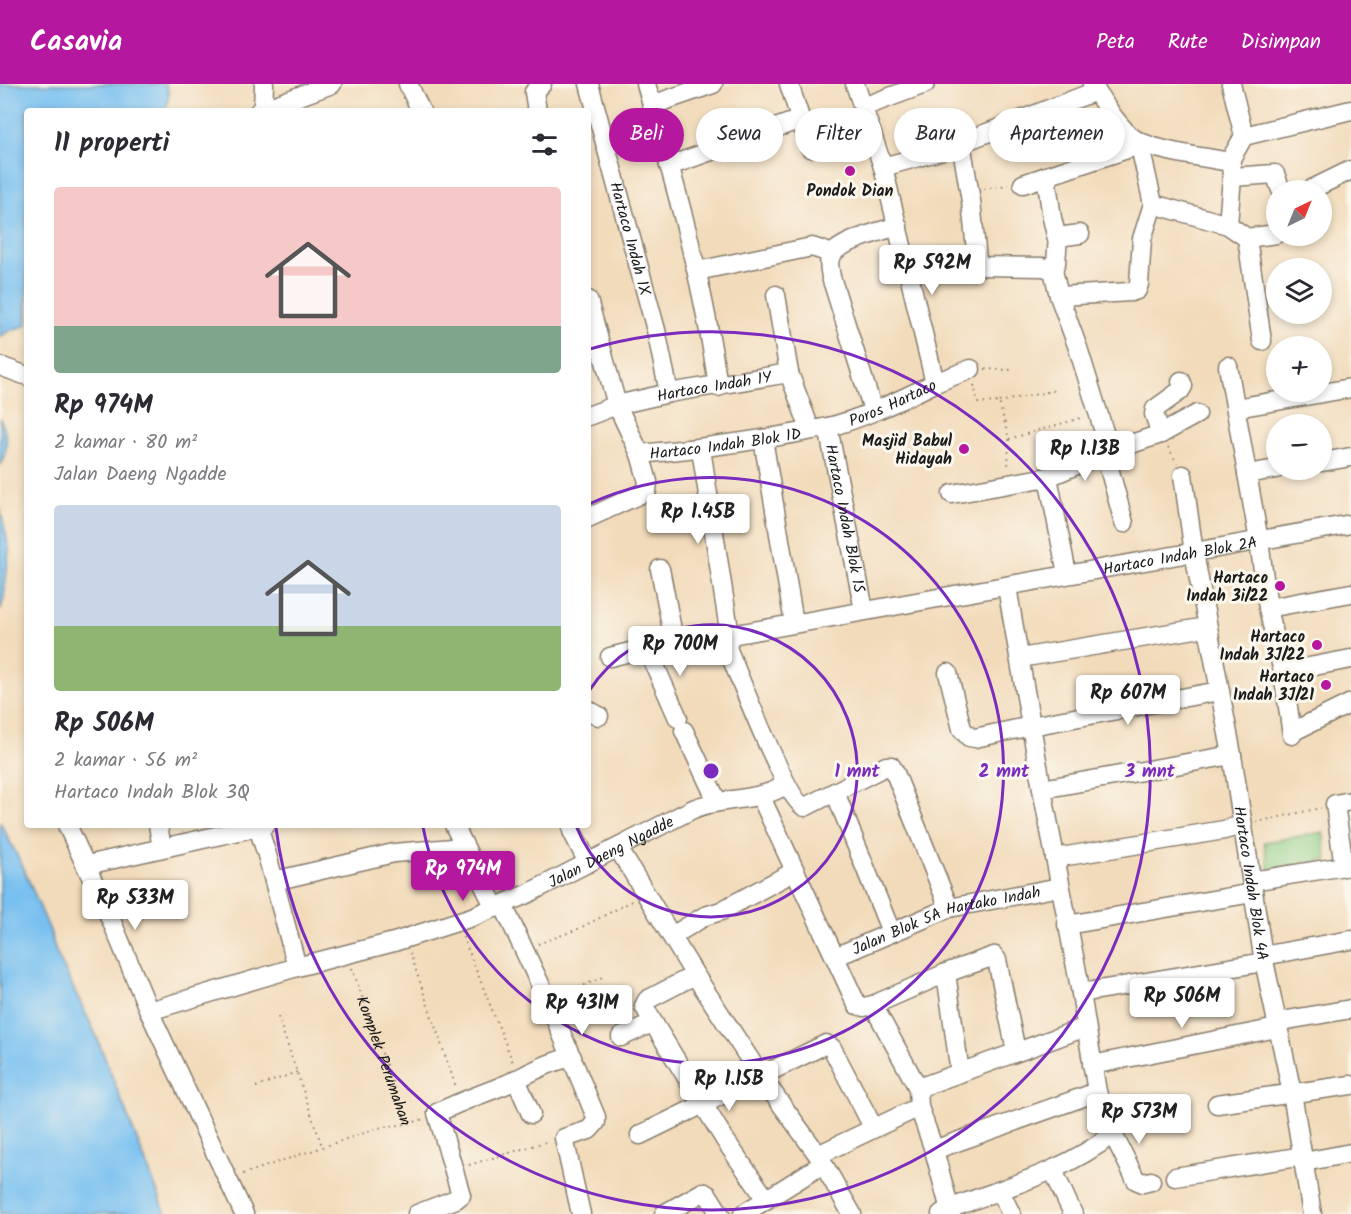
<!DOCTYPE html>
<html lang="id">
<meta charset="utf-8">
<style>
body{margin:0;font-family:Kalam,sans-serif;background:#f7f7f7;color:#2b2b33;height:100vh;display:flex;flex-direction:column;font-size:22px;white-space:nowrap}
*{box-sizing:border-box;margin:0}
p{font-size:20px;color:#7c7c81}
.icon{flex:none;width:33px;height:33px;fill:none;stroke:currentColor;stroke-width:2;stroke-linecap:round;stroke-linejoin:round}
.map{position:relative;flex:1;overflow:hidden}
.drawer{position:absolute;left:24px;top:24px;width:567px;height:720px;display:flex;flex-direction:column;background:#fff;border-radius:6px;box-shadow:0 3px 9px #0003}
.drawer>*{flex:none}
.guide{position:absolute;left:609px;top:24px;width:570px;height:54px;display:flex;gap:12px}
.needle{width:39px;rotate:43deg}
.controls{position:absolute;left:1266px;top:96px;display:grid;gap:12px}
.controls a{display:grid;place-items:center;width:66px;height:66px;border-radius:50%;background:#fff;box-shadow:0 3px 9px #0003;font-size:30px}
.price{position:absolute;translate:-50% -51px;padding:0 14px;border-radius:6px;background:#fff;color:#222;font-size:20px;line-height:39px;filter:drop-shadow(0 2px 3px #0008)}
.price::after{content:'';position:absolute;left:50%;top:36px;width:18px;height:14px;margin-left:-9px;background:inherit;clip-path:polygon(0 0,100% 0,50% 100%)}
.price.selected{background:#b5179e;color:#fff}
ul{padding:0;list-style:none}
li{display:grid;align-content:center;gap:12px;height:318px;padding:0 30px}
li span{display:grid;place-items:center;height:186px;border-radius:6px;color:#555}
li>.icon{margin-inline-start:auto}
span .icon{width:108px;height:108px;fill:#fffc;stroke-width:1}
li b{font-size:26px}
h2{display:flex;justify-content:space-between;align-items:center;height:72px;padding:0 30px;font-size:26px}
.pill{padding:0 21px;border-radius:27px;background:#fff;box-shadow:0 3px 9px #0003;font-size:21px;line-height:54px}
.pill.selected{background:#b5179e;color:#fff}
header{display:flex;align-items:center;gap:36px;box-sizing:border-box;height:84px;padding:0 30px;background:#b5179e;color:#fff}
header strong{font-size:28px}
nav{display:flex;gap:33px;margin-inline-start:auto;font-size:21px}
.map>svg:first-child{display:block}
</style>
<header>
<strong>Casavia</strong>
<nav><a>Peta</a><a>Rute</a><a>Disimpan</a></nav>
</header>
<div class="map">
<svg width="1351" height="1130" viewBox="0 0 1351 1130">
<rect width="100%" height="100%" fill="#fbf7ec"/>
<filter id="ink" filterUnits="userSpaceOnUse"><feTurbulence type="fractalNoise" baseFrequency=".0167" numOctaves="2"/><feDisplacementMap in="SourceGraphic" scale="12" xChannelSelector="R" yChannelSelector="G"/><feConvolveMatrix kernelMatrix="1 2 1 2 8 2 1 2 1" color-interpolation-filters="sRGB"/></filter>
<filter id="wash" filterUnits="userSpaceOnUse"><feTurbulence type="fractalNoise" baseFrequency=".008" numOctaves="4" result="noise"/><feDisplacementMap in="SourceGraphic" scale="24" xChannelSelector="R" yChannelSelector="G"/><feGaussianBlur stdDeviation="1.35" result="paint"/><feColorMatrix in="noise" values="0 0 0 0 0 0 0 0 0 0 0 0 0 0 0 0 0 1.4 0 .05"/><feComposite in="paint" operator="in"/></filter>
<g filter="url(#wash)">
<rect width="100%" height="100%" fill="#f2dbbb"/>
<path fill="#8dca80" stroke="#54734e" stroke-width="1.5" d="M1323 748 1327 776 1269 786 1264 758Z"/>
<g fill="#78c0f0" stroke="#4a6e86" stroke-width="1.5">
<path d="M0 0H166L169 10 166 27H27V241L9 247 0 253Z"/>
<path d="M0 334C8 352 9 364 0 382Z"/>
<path d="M0 423 9 465 4 514 0 527Z"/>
<path d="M0 738 22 781 50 847 56 868 95 949 166 1130H0Z"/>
</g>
</g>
<g filter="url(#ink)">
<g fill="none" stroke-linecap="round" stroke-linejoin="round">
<defs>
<g id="minor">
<path d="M408 0 421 27"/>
<path id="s2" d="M589 0 656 246 669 309"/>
<path d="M646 0C675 99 704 200 718 303"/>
<path d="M789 0 810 64"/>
<path d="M1092 0C1101 16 1122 49 1138 57 1160 68 1204 73 1229 78L1231 80 1232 93 1228 141"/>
<path d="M1231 0 1244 52"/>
<path d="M652 21 713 0"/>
<path d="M863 23 925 0"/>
<path d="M263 25 264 0"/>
<path d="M259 27 332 0"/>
<path d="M537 27 534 8 542 0"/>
<path d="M1139 58 1153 120 1228 141 1247 154 1262 257"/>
<path d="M961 59 971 117 977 176 983 182 1043 183 1053 186 1059 212 1078 264 1110 367 1161 350 1197 330"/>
<path d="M1229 78 1244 52 1351 26"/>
<path d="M669 82 801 35"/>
<path d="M883 83 940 67 1096 7"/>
<path d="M1046 92 1052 134 1057 155"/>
<path d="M1232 93 1275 90 1281 106"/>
<path d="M1023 100 1139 61"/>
<path d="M1310 106 1351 86"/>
<path d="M1247 154 1276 150"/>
<path d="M1053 186 1056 179 1058 153 1080 150"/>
<path d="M697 187 812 163 833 170"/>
<path d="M776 211 789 289"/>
<path d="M1059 212 1131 208 1137 206 1139 200 1142 155 1153 120"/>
<path id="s3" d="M588 216 617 321 640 370C703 364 766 356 828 343 860 336 904 314 935 299L883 83 855 0"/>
<path d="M0 282 27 292"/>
<path d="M1228 282 1259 457 1268 524 1283 588 1292 651"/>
<path d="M935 299 971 285"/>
<path d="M1236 324 1351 304"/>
<path d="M873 326 831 193C830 187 828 180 830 174 836 158 882 147 898 142"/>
<path id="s4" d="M588 332 617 321 669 309 789 289 810 345"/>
<path id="s5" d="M828 343 864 526"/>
<path d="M1161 350 1154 330 1155 325 1180 307 1183 302 1181 297"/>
<path d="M763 355 794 539"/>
<path d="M701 365 730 552 727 564C738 588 787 718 805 723L886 682H891L895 689 949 824"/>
<path d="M1105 369 1124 439"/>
<path d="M1322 378 1351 373"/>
<path d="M1247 390 1276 385"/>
<path id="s6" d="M1183 391 1194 469 1232 671 1263 872 1292 1009 1312 1130"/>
<path d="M1048 393 1110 367"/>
<path d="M952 410 1048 393 1067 490"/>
<path d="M588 434 647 407 648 398 640 370"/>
<path d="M660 485 675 561"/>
<path d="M1007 503 1042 705 1081 909 1097 1008 1113 1050 1136 1096 1143 1099 1151 1097"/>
<path d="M1268 524 1351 509"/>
<path d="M648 566 678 634"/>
<path id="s7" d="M610 573 634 567 648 566C882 523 1117 483 1351 440"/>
<path d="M1020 574 1207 543"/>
<path d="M1283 588 1351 575"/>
<path d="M948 589 962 645 969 653 975 654 1031 642 1219 607"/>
<path d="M588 626 599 632"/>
<path d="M684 647 717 717"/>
<path d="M1292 648 1351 619"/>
<path d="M1042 705 1232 671"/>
<path d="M835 708 891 848"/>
<path d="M760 711 857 921 864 923 873 921 946 889 994 872 997 876 1016 967"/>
<path d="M67 741 112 838 149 927 244 1130"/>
<path d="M158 741 162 764"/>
<path d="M454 741 495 824"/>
<path d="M572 741V747L588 779"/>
<path d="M258 743 267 771 297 883"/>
<path d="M618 764 695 891 760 991 818 1071 852 1130"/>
<path d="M1055 774 1224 746 1242 741"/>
<path d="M87 781 265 741"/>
<path d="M1344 783 1335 720 1351 717"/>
<path d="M274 797 394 769 464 763"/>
<path d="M1252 797 1351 781"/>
<path d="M503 821 548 917 596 1033V1038L589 1046 564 1054 581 1130"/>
<path d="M1067 841 1253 809"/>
<path d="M672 852 705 832 721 827 795 787"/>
<path d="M1263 872 1351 856"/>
<path id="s8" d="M835 873 949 824 1060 803"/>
<path d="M946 889 960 989"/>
<path d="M1081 909 1264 878"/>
<path d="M873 921 918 1004 919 1023 934 1066 951 1130"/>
<path id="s9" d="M149 927 297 883 394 858 472 833 527 810 693 725C721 713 754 718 780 704L784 696"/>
<path d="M1276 938 1351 925"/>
<path d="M654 940 725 1056 766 1115"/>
<path d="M621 953 645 942 654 940 644 922 647 916 695 891"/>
<path d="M1092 981 1277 944"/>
<path d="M516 995 531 1030"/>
<path d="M918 1004 1086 943"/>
<path d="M1217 1020 1351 1001"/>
<path d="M640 1051 826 960 832 964 873 1043"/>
<path d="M934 1066 1097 1008"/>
<path d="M818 1071 919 1023"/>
<path d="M1304 1078 1351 1069"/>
<path d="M1053 1086 1073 1130"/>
<path d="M1175 1093 1303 1072"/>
<path d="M1000 1107 1011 1130"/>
<path d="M417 1130 456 1115 461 1111 437 1029C460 1017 483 1010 507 1000 528 990 548 978 572 973"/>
<path d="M664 1130 703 1108 708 1111 720 1130"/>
<path d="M743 1130 823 1080"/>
<path d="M941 1130 949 1125C1006 1103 1064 1088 1113 1050"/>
</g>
</defs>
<use href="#minor" stroke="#877c6c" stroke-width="21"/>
<g stroke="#877c6c" stroke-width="2" stroke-dasharray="1.5 4.5" stroke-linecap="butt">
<path d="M984 105 1008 101"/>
<path d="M985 285 1013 286"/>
<path d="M974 301 978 319 999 318 1009 355 1008 385"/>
<path d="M999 318 1057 306"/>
<path d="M1009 355 1084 333"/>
<path d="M1168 363 1177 379"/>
<path d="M1256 738 1321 724"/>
<path d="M463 853 514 981"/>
<path d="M538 860 578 845 634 816"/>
<path d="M410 869 456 1003"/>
<path id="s1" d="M352 884 407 1040"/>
<path d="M562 911 605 892"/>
<path d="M278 933 322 1062"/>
<path d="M256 1003 297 988"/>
<path d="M469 1081 549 1057"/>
<path d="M243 1090 382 1043 407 1040 424 1035"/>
</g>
<use href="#minor" stroke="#fff" stroke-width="18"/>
</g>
</g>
<g fill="none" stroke="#7b2cbf" stroke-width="3">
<path d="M589 607A146 146 0 1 1 576 742"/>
<path d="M589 420A293 293 0 1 1 423 743"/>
<path d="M590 265A439 439 0 1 1 276 744"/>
</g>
<g fill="#b5179e" stroke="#fbf7ec" stroke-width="2">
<circle cx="850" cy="87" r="6"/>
<circle cx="964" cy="365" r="6"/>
<circle cx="1280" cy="502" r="6"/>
<circle cx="1317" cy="561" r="6"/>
<circle cx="1326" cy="601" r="6"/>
</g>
<g text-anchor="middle" stroke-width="6" stroke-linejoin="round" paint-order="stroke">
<g font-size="16" font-weight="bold" fill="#1c1c1c" stroke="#fbf7ec" text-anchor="end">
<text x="850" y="112" text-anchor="middle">Pondok Dian</text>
<text x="952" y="362">Masjid Babul<tspan x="952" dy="18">Hidayah</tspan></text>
<text x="1268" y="499">Hartaco<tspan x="1268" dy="18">Indah 3i/22</tspan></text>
<text x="1305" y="558">Hartaco<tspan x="1305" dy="18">Indah 3J/22</tspan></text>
<text x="1314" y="598">Hartaco<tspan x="1314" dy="18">Indah 3J/21</tspan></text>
</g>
<g font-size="16" fill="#1c1c1c" stroke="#fbf7ec">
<text dy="6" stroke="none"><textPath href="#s2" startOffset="160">Hartaco Indah 1X</textPath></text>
<text dy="6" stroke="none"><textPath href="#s4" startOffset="130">Hartaco Indah 1Y</textPath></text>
<text dy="6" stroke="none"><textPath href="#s3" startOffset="422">Poros Hartaco</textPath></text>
<text dy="6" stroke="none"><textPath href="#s3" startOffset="249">Hartaco Indah Blok 1D</textPath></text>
<text dy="6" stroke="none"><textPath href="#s5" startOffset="93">Hartaco Indah Blok 1S</textPath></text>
<text dy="6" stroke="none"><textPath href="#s7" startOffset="579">Hartaco Indah Blok 2A</textPath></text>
<text dy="6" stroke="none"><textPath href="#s9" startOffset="490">Jalan Daeng Ngadde</textPath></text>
<text dy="6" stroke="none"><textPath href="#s6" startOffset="414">Hartaco Indah Blok 4A</textPath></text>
<text dy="6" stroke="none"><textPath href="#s8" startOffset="118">Jalan Blok 5A Hartako Indah</textPath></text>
<text dy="6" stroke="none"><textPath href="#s1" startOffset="98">Komplek Perumahan</textPath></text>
</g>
</g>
<circle cx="711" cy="687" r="9" fill="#7b2cbf" stroke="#fbf7ec" stroke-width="3"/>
<g font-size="18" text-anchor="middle" font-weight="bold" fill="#7b2cbf" stroke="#fbf7ec" stroke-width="6" stroke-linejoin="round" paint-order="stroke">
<text x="857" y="693">1 mnt</text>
<text x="1004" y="693">2 mnt</text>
<text x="1150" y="693">3 mnt</text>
</g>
</svg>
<div class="controls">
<a><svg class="needle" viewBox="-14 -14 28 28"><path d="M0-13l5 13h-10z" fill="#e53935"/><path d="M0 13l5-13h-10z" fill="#7c7c81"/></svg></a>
<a><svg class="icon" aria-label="layers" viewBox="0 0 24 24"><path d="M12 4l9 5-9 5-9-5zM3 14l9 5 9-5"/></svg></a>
<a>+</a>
<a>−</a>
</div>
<b class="price" style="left:932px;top:212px">Rp 592M</b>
<b class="price" style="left:1085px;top:398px">Rp 1.13B</b>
<b class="price" style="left:698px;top:461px">Rp 1.45B</b>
<b class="price" style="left:680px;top:593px">Rp 700M</b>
<b class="price" style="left:1128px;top:642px">Rp 607M</b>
<b class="price selected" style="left:463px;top:818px">Rp 974M</b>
<b class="price" style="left:135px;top:847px">Rp 533M</b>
<b class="price" style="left:1182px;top:945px">Rp 506M</b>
<b class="price" style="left:582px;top:952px">Rp 431M</b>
<b class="price" style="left:729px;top:1028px">Rp 1.15B</b>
<b class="price" style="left:1139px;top:1061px">Rp 573M</b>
<div class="guide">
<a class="pill selected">Beli</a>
<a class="pill">Sewa</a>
<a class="pill">Filter</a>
<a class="pill">Baru</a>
<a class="pill">Apartemen</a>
</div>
<section class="drawer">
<h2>11 properti<svg class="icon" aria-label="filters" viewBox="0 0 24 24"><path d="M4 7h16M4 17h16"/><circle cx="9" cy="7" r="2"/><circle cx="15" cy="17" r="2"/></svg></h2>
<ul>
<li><span style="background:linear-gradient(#f6c9c9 75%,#7fa58c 0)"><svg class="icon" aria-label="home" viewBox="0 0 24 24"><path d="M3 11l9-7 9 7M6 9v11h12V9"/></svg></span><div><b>Rp 974M</b><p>2 kamar · 80 m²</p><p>Jalan Daeng Ngadde</p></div></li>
<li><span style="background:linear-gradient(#c9d6e8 65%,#8fb573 0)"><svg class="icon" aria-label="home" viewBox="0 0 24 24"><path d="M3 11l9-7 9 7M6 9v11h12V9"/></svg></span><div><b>Rp 506M</b><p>2 kamar · 56 m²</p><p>Hartaco Indah Blok 3Q</p></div></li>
</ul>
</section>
</div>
